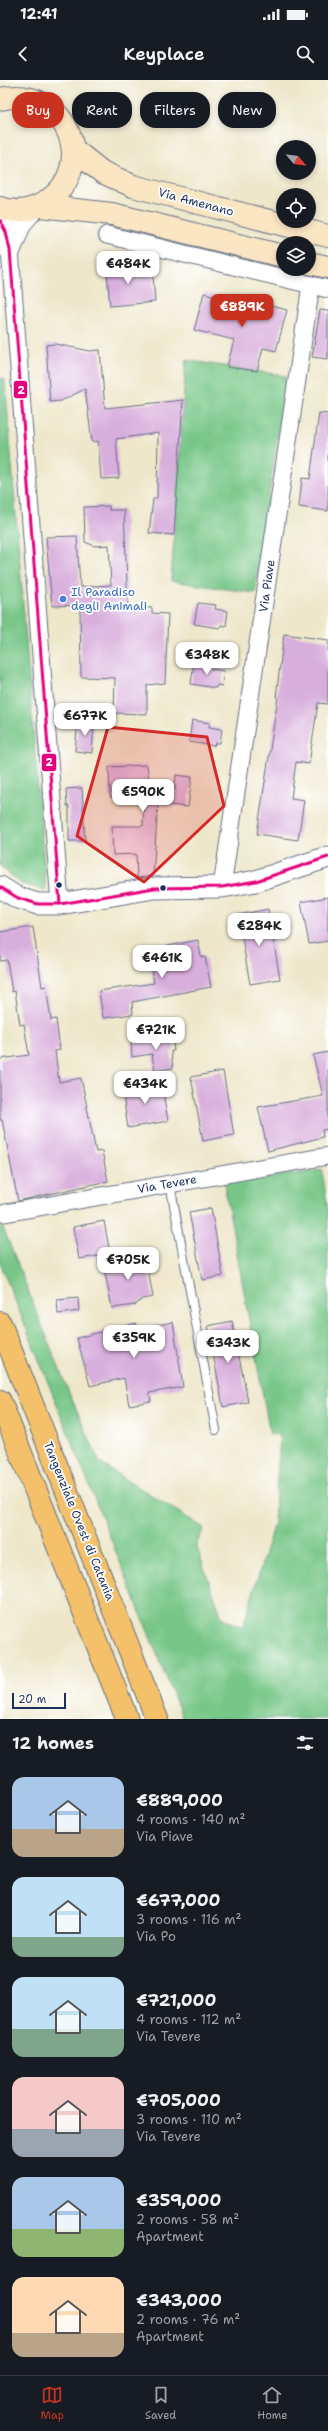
<!DOCTYPE html>
<meta charset="utf-8">
<style>
body{margin:0;font-family:"Shantell Sans",sans-serif;background:#242831;color:#f1f3f6;height:100vh;display:flex;flex-direction:column;font-size:15px;white-space:nowrap}
*{box-sizing:border-box;margin:0}
p{font-size:13px;color:#9ea1a6}
.icon{flex:none;width:22px;height:22px;fill:none;stroke:currentColor;stroke-width:2;stroke-linecap:round;stroke-linejoin:round}
.map{position:relative;height:1639px;overflow:hidden}
.details{display:flex;flex-direction:column;background:#171b24;flex:1}
.details>*{flex:none}
.hud{position:absolute;left:12px;top:12px;width:304px;height:36px;display:flex;gap:8px}
.needle{width:26px;rotate:119deg}
.tools{position:absolute;left:276px;top:60px;display:grid;gap:8px}
.tools a{display:grid;place-items:center;width:40px;height:40px;border-radius:50%;background:#171b24;box-shadow:0 2px 6px #0003;font-size:20px}
.scale{position:absolute;left:12px;bottom:10px;width:54px;box-sizing:border-box;padding-left:4px;border:2px solid #1b2f5e;border-top:0;font-size:11px;line-height:14px;white-space:nowrap;color:#1b2f5e;-webkit-text-stroke:3px #fff;paint-order:stroke}
.price{position:absolute;translate:-50% -34px;padding:0 9px;border-radius:8px;background:#fff;color:#222;font-size:13px;line-height:26px;filter:drop-shadow(0 1px 2px #0008)}
.price::after{content:'';position:absolute;left:50%;top:24px;width:12px;height:9px;margin-left:-6px;background:inherit;clip-path:polygon(0 0,100% 0,50% 100%)}
.price.on{background:#c8321e;color:#fff}
ul{padding:0;list-style:none}
li{display:flex;align-items:center;gap:12px;height:100px;padding:0 12px}
li span{display:grid;place-items:center;flex:none;width:112px;height:80px;border-radius:12px;color:#555}
li>.icon{margin-inline-start:auto}
span .icon{width:48px;height:48px;fill:#fffc;stroke-width:1}
li b{font-size:17px}
h2{display:flex;justify-content:space-between;align-items:center;height:48px;padding:0 12px;font-size:17px}
.chip{padding:0 14px;border-radius:16px;background:#171b24;box-shadow:0 2px 6px #0003;font-size:14px;line-height:36px}
.chip.on{background:#c8321e;color:#fff}
.status{display:flex;justify-content:space-between;align-items:center;height:28px;padding:0 20px;background:#171b24;direction:ltr}
.status svg{height:11px;fill:currentColor}
header{display:flex;justify-content:space-between;align-items:center;height:52px;padding:0 12px;background:#171b24;font-size:18px;font-weight:600}
.tabs{display:flex;justify-content:space-around;align-items:center;height:56px;border-top:1px solid #363941;background:#171b24;font-size:11px;color:#9ea1a6}
.tabs a{display:grid;justify-items:center;gap:2px}
.tabs .on{color:#c8321e}
.map>svg:first-child{display:block}
</style>
<div class="status"><b>12:41</b><svg viewBox="0 0 49 12"><path d="M0 12V9h3v3zM5 12V6h3v6zM10 12V3h3v9zM15 12V0h3v12zM26 1h20v11H26zM47 4h2v5h-2z"/></svg></div>
<header><svg class="icon" aria-label="back" viewBox="0 0 24 24"><path d="M15 5l-7 7 7 7"/></svg>Keyplace<svg class="icon" aria-label="search" viewBox="0 0 24 24"><circle cx="10" cy="10" r="6"/><path d="M15 15l6 6"/></svg></header>
<div class="map">
<svg width="328" height="1639" viewBox="0 0 328 1639">
<rect width="100%" height="100%" fill="#fff"/>
<filter id="ink" filterUnits="userSpaceOnUse"><feTurbulence type="fractalNoise" baseFrequency=".025" numOctaves="2"/><feDisplacementMap in="SourceGraphic" scale="8" xChannelSelector="R" yChannelSelector="G"/><feConvolveMatrix kernelMatrix="1 2 1 2 8 2 1 2 1" color-interpolation-filters="sRGB"/></filter>
<filter id="wash" filterUnits="userSpaceOnUse"><feTurbulence type="fractalNoise" baseFrequency=".012" numOctaves="4" result="noise"/><feDisplacementMap in="SourceGraphic" scale="16" xChannelSelector="R" yChannelSelector="G"/><feGaussianBlur stdDeviation="0.9" result="paint"/><feColorMatrix in="noise" values="0 0 0 0 0 0 0 0 0 0 0 0 0 0 0 0 0 1.4 0 .05"/><feComposite in="paint" operator="in"/></filter>
<g filter="url(#wash)">
<rect width="100%" height="100%" fill="#eee7ca"/>
<g fill="#78c788" stroke="#4a7b73">
<path d="M186 280 286 296 255 513 171 501Z"/>
<path d="M0 299H5L46 810 21 804 0 786Z"/>
<path d="M322 1090 328 1131V1639H183L0 1183V1140L67 1308 100 1383 204 1448 196 1465 222 1538 243 1547 274 1443 280 1355 270 1354 224 1103Z"/>
</g>
<g id="blocks">
<g fill="#d8aedc">
<path d="M132 180 134 196 153 194 155 222 110 226 106 182Z"/>
<path d="M204 213 244 223 246 219 287 230 276 271 263 268 257 291 227 287 234 260 194 250Z"/>
<path d="M320 230 328 231V279L312 277Z"/>
<path d="M55 264 90 271 100 270 105 328 183 320 174 455 149 453 153 419 157 418 158 353 116 359 119 398 101 399 98 361 92 362 85 309 61 321 50 322 46 265Z"/>
<path d="M319 333 328 334V431L299 427 302 398 310 399Z"/>
<path d="M109 426V430H124L128 527 152 528V533L168 534 165 603 147 605V634L114 633 115 598 81 597 80 525 52 526 46 457 77 456 80 507 111 505 109 465 95 466 85 462 84 427Z"/>
<path d="M198 523 216 525 215 529 228 531 226 546 221 545 220 548 194 544Z"/>
<path d="M284 554 328 560V624L318 623 309 684 296 682 291 718 304 720 298 760 257 754 278 617H276Z"/>
<path d="M194 582 212 585 211 589 224 591 222 606 217 605 216 608 191 604Z"/>
<path d="M192 640 210 643 209 647 222 649 220 663H215L214 666 189 662Z"/>
<path d="M78 641H94L92 673 75 671Z"/>
<path d="M147 685 150 708 175 710 176 695 192 697 188 727 158 724 153 796 137 798 136 774 113 775 112 746H143L144 717H110L109 687Z"/>
<path d="M82 708 85 761H69V726H67L66 709Z"/>
<path d="M328 817V861L309 864 301 822Z"/>
<path d="M268 829 280 899 250 904 238 835Z"/>
<path d="M33 847 42 907 46 906 51 940 56 939 60 970 55 971 59 1002 81 998 96 1072 102 1071 108 1101 18 1121 2 1040H0V979L29 975 24 944 20 945 15 911 12 912 7 880 0 881V852Z"/>
<path d="M198 860 201 877H205L211 907 132 922 133 934 103 938 99 911 154 903 151 886H155L152 869Z"/>
<path d="M172 955 174 971H171L173 988 155 991 152 974 132 977 131 962Z"/>
<path d="M328 972V1049L322 1050 323 1057 268 1071 258 1027 323 1016 313 975Z"/>
<path d="M223 991 234 1055 203 1061 191 997Z"/>
<path d="M161 1001 168 1041 128 1048 122 1008Z"/>
<path d="M211 1128 223 1196 202 1200 189 1132Z"/>
<path d="M104 1141 110 1174 79 1179 73 1147Z"/>
<path d="M145 1175 153 1217 142 1219 135 1225 112 1228 103 1183Z"/>
<path d="M78 1218 79 1231 58 1234 57 1220Z"/>
<path d="M232 1241 248 1322 223 1327 208 1246Z"/>
<path d="M173 1242 183 1307 149 1313 151 1321 129 1325 124 1298 90 1306 77 1258 136 1243 138 1249Z"/>
</g>
</g>
</g>
<g filter="url(#ink)">
<use href="#blocks" fill-opacity="0" stroke="#656f84" stroke-width="1"/>
<g fill="none" stroke-linecap="round" stroke-linejoin="round">
<defs>
<path id="service" d="M170 1104 216 1350"/>
<g id="minor">
<path d="M107 155 328 209"/>
<path d="M10 170 60 824"/>
<path d="M222 807 311 205"/>
<path d="M5 1133 328 1076"/>
</g>
<g id="tertiary">
<path d="M0 140 6 152 10 170"/>
<path d="M10 170 21 143 34 128"/>
<path d="M0 807 18 818 38 824H60L154 808 222 807 256 801 328 777"/>
</g>
<g id="secondary">
<path d="M0 19C65 3 102 88 44 123 31 131 15 133 0 128"/>
<path d="M73 69 102 92 133 106 328 156"/>
<path d="M40 126 112 134 283 176"/>
<path d="M309 183 328 187"/>
</g>
<g id="motorway">
<path d="M0 1243 157 1639"/>
<path d="M0 1321 127 1639"/>
</g>
</defs>
<use href="#service" stroke="#656f84" stroke-width="10"/>
<use href="#minor" stroke="#656f84" stroke-width="19"/>
<use href="#tertiary" stroke="#656f84" stroke-width="23"/>
<use href="#secondary" stroke="#656f84" stroke-width="24"/>
<use href="#motorway" stroke="#656f84" stroke-width="24"/>
<use href="#service" stroke="#fff" stroke-width="8"/>
<use href="#minor" stroke="#fff" stroke-width="17"/>
<use href="#tertiary" stroke="#fff" stroke-width="21"/>
<use href="#secondary" stroke="#fbe6c3" stroke-width="22"/>
<use href="#motorway" stroke="#f4c16a" stroke-width="22"/>
<defs>
<g id="bus-1">
<path d="M0 140 6 152 10 170 60 824"/>
<path d="M0 807 18 818 38 824H60L154 808 222 807 256 801 328 777"/>
</g>
</defs>
<use href="#bus-1" stroke="#fff" stroke-width="6"/>
<use href="#bus-1" stroke="#e5007d" stroke-width="3"/>
</g>
</g>
<path fill="#d62828" fill-opacity="0.2" stroke="#d62828" stroke-width="3" stroke-linejoin="round" d="M108 647 207 657 224 726 144 802 77 756Z"/>
<circle fill="#3f7fe0" stroke="#fff" stroke-width="1.5" cx="63" cy="519" r="4"/>
<g fill="#1b2f5e" stroke="#fff" stroke-width="1.5">
<circle cx="59" cy="805" r="3.5"/>
<circle cx="163" cy="808" r="3.5"/>
</g>
<g text-anchor="middle" stroke-width="3.5" stroke-linejoin="round" paint-order="stroke">
<g font-size="12" fill="#1b2f5e" stroke="#fff">
<text transform="translate(196 122) rotate(15)" y="4">Via Amenano</text>
<text transform="translate(267 506) rotate(-82)" y="4">Via Piave</text>
<text transform="translate(167 1104) rotate(-10)" y="4">Via Tevere</text>
<text transform="translate(79 1441) rotate(68)" y="4">Tangenziale Ovest di Catania</text>
</g>
<g font-size="12" fill="#366cbe" stroke="#fff" text-anchor="start">
<text x="71" y="516">Il Paradiso<tspan x="71" dy="14">degli Animali</tspan></text>
</g>
</g>
<g stroke="#fff" stroke-width="1.5">
<rect x="13" y="300" width="15" height="19" rx="4" fill="#e5007d"/>
<rect x="41" y="673" width="16" height="19" rx="4" fill="#e5007d"/>
</g>
<g font-size="11" text-anchor="middle" font-weight="bold" fill="#fff">
<text x="21" y="314">2</text>
<text x="49" y="686">2</text>
</g>
</svg>
<div class="tools">
<a><svg class="needle" viewBox="-14 -14 28 28"><path d="M0-13l5 13h-10z" fill="#e53935"/><path d="M0 13l5-13h-10z" fill="#9ea1a6"/></svg></a>
<a><svg class="icon" aria-label="locate" viewBox="0 0 24 24"><circle cx="12" cy="12" r="6"/><path d="M12 2v4M12 18v4M2 12h4M18 12h4"/></svg></a>
<a><svg class="icon" aria-label="layers" viewBox="0 0 24 24"><path d="M12 4l9 5-9 5-9-5zM3 14l9 5 9-5"/></svg></a>
</div>
<div class="scale">20 m</div>
<b class="price" style="left:128px;top:205px">€484K</b>
<b class="price on" style="left:242px;top:248px">€889K</b>
<b class="price" style="left:207px;top:596px">€348K</b>
<b class="price" style="left:85px;top:657px">€677K</b>
<b class="price" style="left:143px;top:733px">€590K</b>
<b class="price" style="left:259px;top:867px">€284K</b>
<b class="price" style="left:162px;top:899px">€461K</b>
<b class="price" style="left:156px;top:971px">€721K</b>
<b class="price" style="left:145px;top:1025px">€434K</b>
<b class="price" style="left:128px;top:1201px">€705K</b>
<b class="price" style="left:134px;top:1279px">€359K</b>
<b class="price" style="left:228px;top:1284px">€343K</b>
<div class="hud">
<a class="chip on">Buy</a>
<a class="chip">Rent</a>
<a class="chip">Filters</a>
<a class="chip">New</a>
</div>
</div>
<section class="details">
<h2>12 homes<svg class="icon" aria-label="filters" viewBox="0 0 24 24"><path d="M4 7h16M4 17h16"/><circle cx="9" cy="7" r="2"/><circle cx="15" cy="17" r="2"/></svg></h2>
<ul>
<li><span style="background:linear-gradient(#a9c7e8 65%,#b9a48a 0)"><svg class="icon" aria-label="home" viewBox="0 0 24 24"><path d="M3 11l9-7 9 7M6 9v11h12V9"/></svg></span><div><b>€889,000</b><p>4 rooms · 140 m²</p><p>Via Piave</p></div></li>
<li><span style="background:linear-gradient(#bfe0f5 75%,#7fa58c 0)"><svg class="icon" aria-label="home" viewBox="0 0 24 24"><path d="M3 11l9-7 9 7M6 9v11h12V9"/></svg></span><div><b>€677,000</b><p>3 rooms · 116 m²</p><p>Via Po</p></div></li>
<li><span style="background:linear-gradient(#bfe0f5 65%,#7fa58c 0)"><svg class="icon" aria-label="home" viewBox="0 0 24 24"><path d="M3 11l9-7 9 7M6 9v11h12V9"/></svg></span><div><b>€721,000</b><p>4 rooms · 112 m²</p><p>Via Tevere</p></div></li>
<li><span style="background:linear-gradient(#f6c9c9 65%,#9aa5b1 0)"><svg class="icon" aria-label="home" viewBox="0 0 24 24"><path d="M3 11l9-7 9 7M6 9v11h12V9"/></svg></span><div><b>€705,000</b><p>3 rooms · 110 m²</p><p>Via Tevere</p></div></li>
<li><span style="background:linear-gradient(#a9c7e8 65%,#8fb573 0)"><svg class="icon" aria-label="home" viewBox="0 0 24 24"><path d="M3 11l9-7 9 7M6 9v11h12V9"/></svg></span><div><b>€359,000</b><p>2 rooms · 58 m²</p><p>Apartment</p></div></li>
<li><span style="background:linear-gradient(#ffd9b3 70%,#b9a48a 0)"><svg class="icon" aria-label="home" viewBox="0 0 24 24"><path d="M3 11l9-7 9 7M6 9v11h12V9"/></svg></span><div><b>€343,000</b><p>2 rooms · 76 m²</p><p>Apartment</p></div></li>
</ul>
</section>
<nav class="tabs">
<a class="on"><svg class="icon" aria-label="map" viewBox="0 0 24 24"><path d="M3 6l6-2 6 2 6-2v14l-6 2-6-2-6 2zM9 4v14M15 6v14"/></svg>Map</a>
<a><svg class="icon" aria-label="saved" viewBox="0 0 24 24"><path d="M7 4h10v16l-5-4-5 4z"/></svg>Saved</a>
<a><svg class="icon" aria-label="home" viewBox="0 0 24 24"><path d="M3 11l9-7 9 7M6 9v11h12V9"/></svg>Home</a>
</nav>
